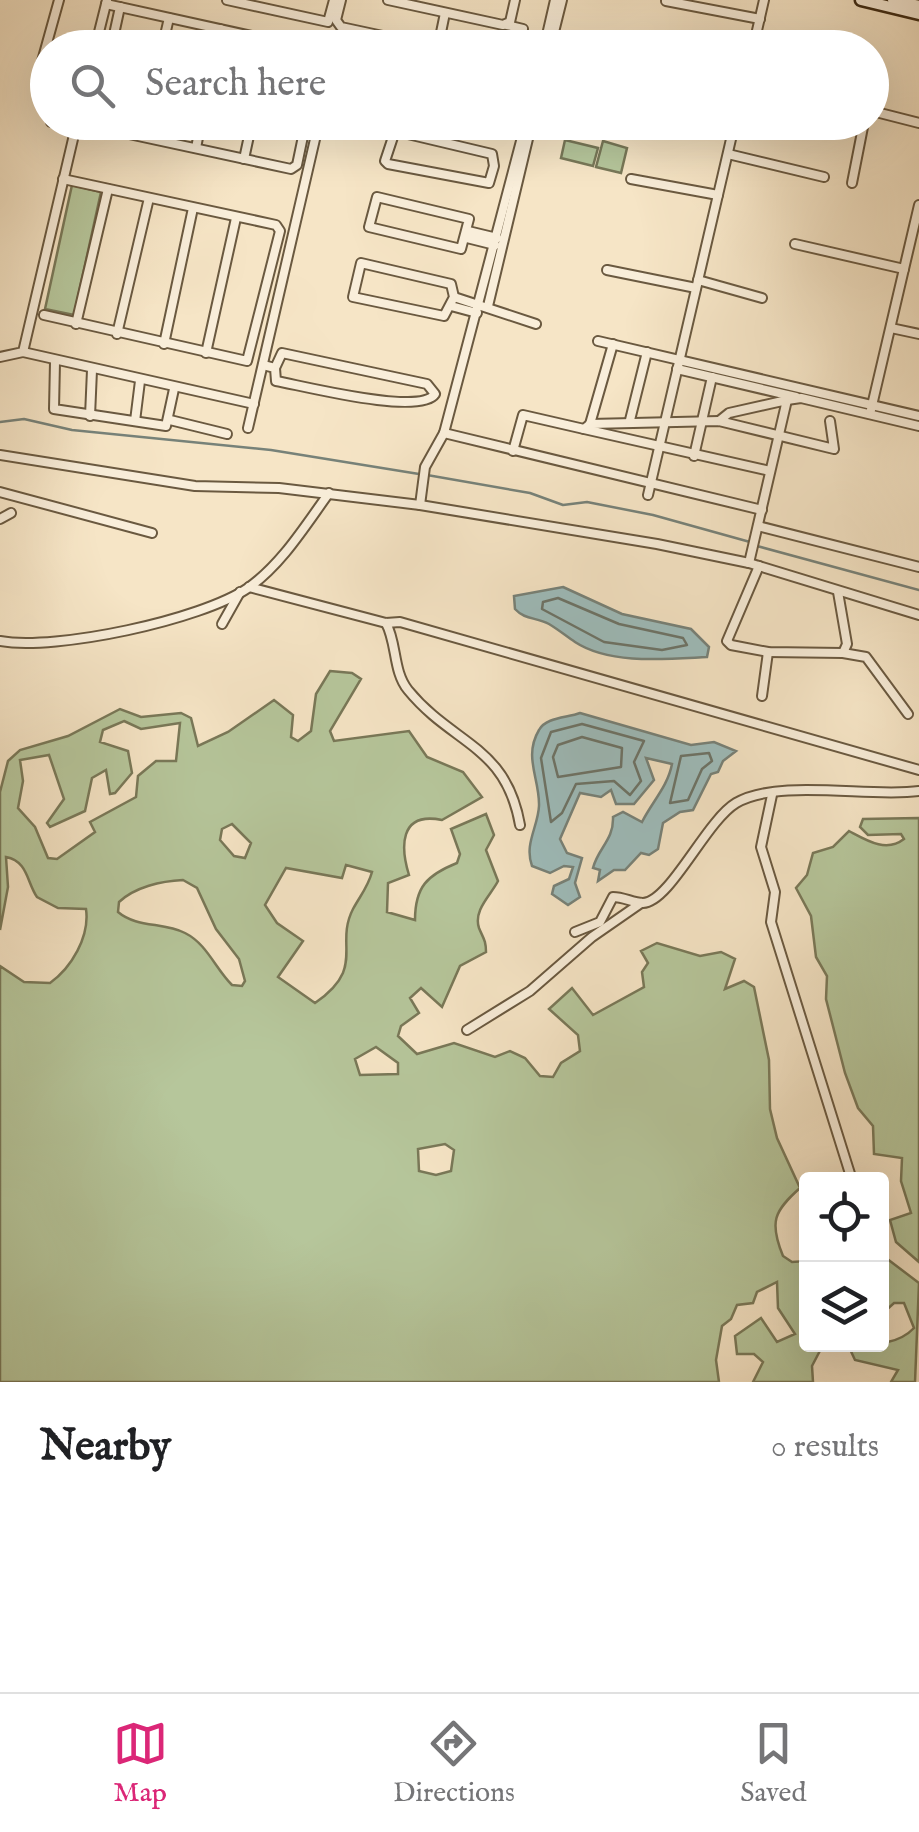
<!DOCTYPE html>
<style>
:root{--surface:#fff;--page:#f2f2f2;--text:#202124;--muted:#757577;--line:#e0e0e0;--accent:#db2777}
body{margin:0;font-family:"IM FELL English",serif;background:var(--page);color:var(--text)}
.controls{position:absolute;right:30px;bottom:30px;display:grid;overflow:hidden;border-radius:10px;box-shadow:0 10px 40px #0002}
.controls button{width:90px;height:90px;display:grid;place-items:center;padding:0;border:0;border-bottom:2px solid var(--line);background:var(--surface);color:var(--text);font:50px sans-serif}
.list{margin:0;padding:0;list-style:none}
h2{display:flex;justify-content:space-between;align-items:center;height:130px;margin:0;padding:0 40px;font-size:42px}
h2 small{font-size:32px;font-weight:400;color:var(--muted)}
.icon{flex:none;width:55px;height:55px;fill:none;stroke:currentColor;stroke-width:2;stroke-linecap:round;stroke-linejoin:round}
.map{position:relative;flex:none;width:919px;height:1382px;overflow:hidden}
.search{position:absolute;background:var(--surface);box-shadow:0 10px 40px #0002;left:30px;right:30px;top:30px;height:110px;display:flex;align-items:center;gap:25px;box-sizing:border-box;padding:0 35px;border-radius:55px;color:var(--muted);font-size:38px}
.sheet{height:310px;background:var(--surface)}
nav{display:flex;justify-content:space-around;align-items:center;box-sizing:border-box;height:140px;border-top:2px solid var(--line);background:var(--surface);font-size:28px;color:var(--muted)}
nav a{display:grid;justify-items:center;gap:5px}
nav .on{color:var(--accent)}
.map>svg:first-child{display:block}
</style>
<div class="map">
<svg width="919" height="1382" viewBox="0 0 919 1382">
<rect width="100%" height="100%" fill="#f6e5c6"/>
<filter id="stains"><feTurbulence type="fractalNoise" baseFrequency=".002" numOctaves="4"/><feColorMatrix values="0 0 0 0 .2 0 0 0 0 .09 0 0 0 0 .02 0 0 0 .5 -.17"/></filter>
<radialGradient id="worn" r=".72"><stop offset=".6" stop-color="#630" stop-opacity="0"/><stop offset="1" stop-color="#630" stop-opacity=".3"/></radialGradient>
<!-- green -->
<g fill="#b6c69b" stroke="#797858" stroke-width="2.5" fill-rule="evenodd">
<polygon points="565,140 598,148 593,166 561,158"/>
<polygon points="603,141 627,148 621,173 596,167"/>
<polygon points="72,185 101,192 74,315 45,309"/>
<path d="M330,671l22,2 9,6 -31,52 4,10 75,-10 18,26 36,15 19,25 -40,23c-44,-9 -41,29 -33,55l-21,8 -1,29 28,8c0,-33 12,-45 42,-57l3,-9 -9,-25 35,-15 8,21 -8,15 12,31c-7,14 -25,29 -19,47 4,10 7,12 7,24l-26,14 -18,41 -21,-19 -11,10 9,15 -18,13 -3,10 19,18 37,-11 41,14 15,-6 15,7 15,18 13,1 8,-14 19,-12 -2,-16 -29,-26 23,-21 21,27 51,-28 -2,-15 6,-9 -7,-12 16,-8 43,13 21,-4 14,7 -10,30 19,-8 10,6 15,73 1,49 7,29 23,50c-26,23 -31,34 -17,68l9,6 14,-1v83l17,1 -11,21 1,16h-60l10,-20 -9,-8h-17l-2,-18 26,-18 16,24 18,-8 -17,-26 -1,-26 -20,10 -4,11 -16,2 -6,14 -9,7 -6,34 3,22h-719v-416l24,16 26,1c21,-15 40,-46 36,-74l-28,-1 -21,-11c-10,-14 -9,-36 -31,-40l2,30 -8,43v-138l8,-31 12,-11 48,-14 52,-27 21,8 40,-4 10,5 7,28 30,-14 46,-32 19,15 -2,22 7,4 13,-10 5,-37zM124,721l17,8 39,-6 -4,38h-20l-18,15 -2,21 -46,25 5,10 -38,27 -9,-1 -13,-31 -17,-19 5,-27 -3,-21 29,-5 15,44 -17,24 3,4 35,-16 7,-33 14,-8 4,24 5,-1 17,-20 -4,-22 -28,-9 3,-12zM232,824l19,19 -6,15 -11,-2 -14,-16 2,-11zM346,865l26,7c-4,15 -12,24 -19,37 -19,37 14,58 -38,94l-37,-26 25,-36 -26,-18 -12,-18 21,-37 56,10zM183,880l14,8 19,41 23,30 6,22 -3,5 -10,-1c-17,-17 -25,-41 -47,-52 -22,-11 -48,-5 -67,-21l1,-10c16,-15 42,-21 64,-22zM376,1047l22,16v11l-38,1 -5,-16zM445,1144l9,6 -3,21 -15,4 -17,-4 -1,-22z"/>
<path d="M919,818v444l-23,-20 -6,-22 21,-7 -10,-32 1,-23 -28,-4 -1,-28 -15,-18 -13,-35 -19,-74 1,-23 -11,-19 -5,-41 -15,-28 11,-13 6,-22 20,-6 16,-16c17,9 37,22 55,8l-3,-5 -33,1 -8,-8 3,-8z"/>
<path d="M882,1255l37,28 -4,99h-24l7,-12 -43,-10 -7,-15c23,-1 49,1 66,-17l-10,-25h-10l-12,11z"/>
</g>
<!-- water -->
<g fill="#9ebdbc" stroke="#778279" stroke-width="2.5">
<path d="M563,587l59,27 69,15 18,18 -2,10c-40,2 -97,8 -132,-15 -9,-6 -16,-12 -26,-18 -13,-7 -24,-4 -34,-15l-1,-13z"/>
<path d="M580,713l111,32 23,-3 22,9 -13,10 -5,11 -7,2 -18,36 -13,2 -17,11 -5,26 -9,6 -8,-2 -16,17h-11l-16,11 2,-11 -7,-2c5,-20 21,-28 20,-51l10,-5 19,10c10,-20 26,-36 30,-58l-26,-6 8,22 -20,24h-18l-5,-14 -10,7 -21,-4 -20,46 7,14 15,5 -7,25 5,14 -12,8 -16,-11 2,-8 15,-7 4,-12 -9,-1 -14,7 -18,-7c-8,-22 6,-39 7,-60 1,-27 -16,-49 0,-76 7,-13 28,-12 41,-17z"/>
</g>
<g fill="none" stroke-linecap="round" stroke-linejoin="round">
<!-- shore -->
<g stroke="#6d7468" stroke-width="2.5">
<polygon points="558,598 619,624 683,638 687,645 662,650 604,642 542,609 543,602"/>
<polygon points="582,724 644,741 634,762 641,781 630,795 614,781 576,784 562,813 551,822 541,758 551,732"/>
<polygon points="582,737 622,748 621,767 558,777 553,757 558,745"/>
<polygon points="709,753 712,761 702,769 688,800 670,803 681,756"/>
</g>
<!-- stream -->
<g stroke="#778279" stroke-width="2.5">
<polyline points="0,422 24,419 72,430 271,450 419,474"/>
<polyline points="427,475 530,493 563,505 587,502 653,515 750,542"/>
<polyline points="757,546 919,590"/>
</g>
<defs>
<g id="street">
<polyline points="227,0 328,22 334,0"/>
<polyline points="341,0 336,20 341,27 439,48"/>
<polyline points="388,0 503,25 510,22 515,0"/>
<polyline points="666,1 760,19"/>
<polyline points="106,4 306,48"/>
<polyline points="507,25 523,29"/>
<polyline points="438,47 445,13"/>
<polyline points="95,48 107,0"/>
<polyline points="111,48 120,7"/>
<polyline points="162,48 169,18"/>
<polyline points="216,48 220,29"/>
<polyline points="336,48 341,39 377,48"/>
<polyline points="544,48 555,0"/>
<polyline points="550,48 562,0"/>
<polyline points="753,48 764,0"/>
<polyline points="37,79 59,0"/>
<polyline points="872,111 919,123"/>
<polyline points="51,122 76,128"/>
<polyline points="95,122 101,128 291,169 297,165 306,122"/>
<polygon points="395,131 492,154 494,166 489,183 388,164 385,161"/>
<polyline points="196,148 201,122"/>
<polyline points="728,154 824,177"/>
<polyline points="244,159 252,122"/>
<polyline points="631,179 718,195"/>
<polyline points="852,183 864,122"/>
<polygon points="377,197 469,219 461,249 369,227"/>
<polyline points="468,231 497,238"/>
<polyline points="467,238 495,245"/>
<polyline points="795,244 904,269"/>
<polygon points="361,263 451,284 454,297 444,316 353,297"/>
<polyline points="607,270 696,288"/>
<polyline points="698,280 762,298"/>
<polyline points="454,297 536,324"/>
<polyline points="451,306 477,313"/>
<polyline points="488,306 532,122"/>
<polyline points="44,315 247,361 280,231 276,225 63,179"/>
<polyline points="76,324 108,189"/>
<polyline points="891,328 919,334"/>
<polyline points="117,334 149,198"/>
<polyline points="598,341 919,416"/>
<polyline points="164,344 193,208"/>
<polyline points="23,352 254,404"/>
<polyline points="206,353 236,218"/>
<polyline points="0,357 23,352 77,122"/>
<polyline points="55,362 54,409 166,426 174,389"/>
<path d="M263,365l12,3 1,13c28,5 144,35 159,13l-8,-10 -145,-31 -7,15"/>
<polyline points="677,369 796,397"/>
<polyline points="787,400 801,398 919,426"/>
<polyline points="870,414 919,205"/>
<polyline points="90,416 92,370"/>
<polyline points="170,420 227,434"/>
<polyline points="630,420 647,352"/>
<polyline points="135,421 140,381"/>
<polyline points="719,421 729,413 787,400 749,563"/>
<polyline points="590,424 719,421 834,449 830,421"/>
<polyline points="248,428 319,122"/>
<polyline points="584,429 770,471"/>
<polyline points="444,433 526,122"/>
<polyline points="513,451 523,415 584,429 590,424 613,344"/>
<polyline points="0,455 195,486 279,488 420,505 657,544 749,563 919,615"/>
<polyline points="694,456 712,377"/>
<polyline points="0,492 152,533"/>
<polyline points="648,495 735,122"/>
<polyline points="420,505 425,467 444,433 762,510"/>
<polyline points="0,519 11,513"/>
<polyline points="758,526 919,567"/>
<polyline points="759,566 727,641 731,645 768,652 843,653 847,644 838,592"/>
<polyline points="249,587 386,623 400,622 919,770"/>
<path d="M386,623c11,20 7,49 22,67 45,55 98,55 112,135"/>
<polyline points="222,624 240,592"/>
<path d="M0,641c56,10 201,-21 248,-53 34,-24 57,-62 81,-95"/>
<polyline points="843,653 866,657 908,714"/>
<polyline points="762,696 768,652"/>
<polyline points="772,795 761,847 775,892 771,922 852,1180"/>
<path d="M575,932l25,-10 13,-25c11,0 20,6 30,6 27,-1 63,-82 93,-100 42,-25 135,-5 183,-12"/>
<polyline points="467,1030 530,991 592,937 641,903"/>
</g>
<g id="secondary">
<polyline points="861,0 919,14"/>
<polyline points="893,0 919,6"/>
</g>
</defs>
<!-- street casing -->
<use href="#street" stroke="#6a5940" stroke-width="12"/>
<!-- secondary casing -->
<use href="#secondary" stroke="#3c2a14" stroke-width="15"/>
<!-- street -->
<use href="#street" stroke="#f9eeda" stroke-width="8"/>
<!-- secondary -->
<use href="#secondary" stroke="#f9eeda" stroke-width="10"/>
</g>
<rect width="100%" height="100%" filter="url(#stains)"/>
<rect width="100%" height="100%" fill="url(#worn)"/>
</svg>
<div class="controls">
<button><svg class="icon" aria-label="locate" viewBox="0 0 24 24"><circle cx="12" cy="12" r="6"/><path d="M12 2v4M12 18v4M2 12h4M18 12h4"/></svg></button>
<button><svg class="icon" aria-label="layers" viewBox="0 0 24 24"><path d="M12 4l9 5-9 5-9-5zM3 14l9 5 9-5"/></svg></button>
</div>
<div class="search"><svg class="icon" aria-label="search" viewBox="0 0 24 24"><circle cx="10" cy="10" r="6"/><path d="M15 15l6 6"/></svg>Search here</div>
</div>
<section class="sheet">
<h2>Nearby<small>0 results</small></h2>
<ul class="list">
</ul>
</section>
<nav>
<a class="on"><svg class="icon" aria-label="map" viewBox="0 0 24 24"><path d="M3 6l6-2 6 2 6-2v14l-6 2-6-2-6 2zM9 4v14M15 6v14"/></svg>Map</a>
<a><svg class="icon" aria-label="directions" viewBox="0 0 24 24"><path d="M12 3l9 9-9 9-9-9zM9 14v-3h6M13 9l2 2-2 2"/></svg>Directions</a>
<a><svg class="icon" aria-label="saved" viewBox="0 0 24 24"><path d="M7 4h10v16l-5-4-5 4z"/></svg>Saved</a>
</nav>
